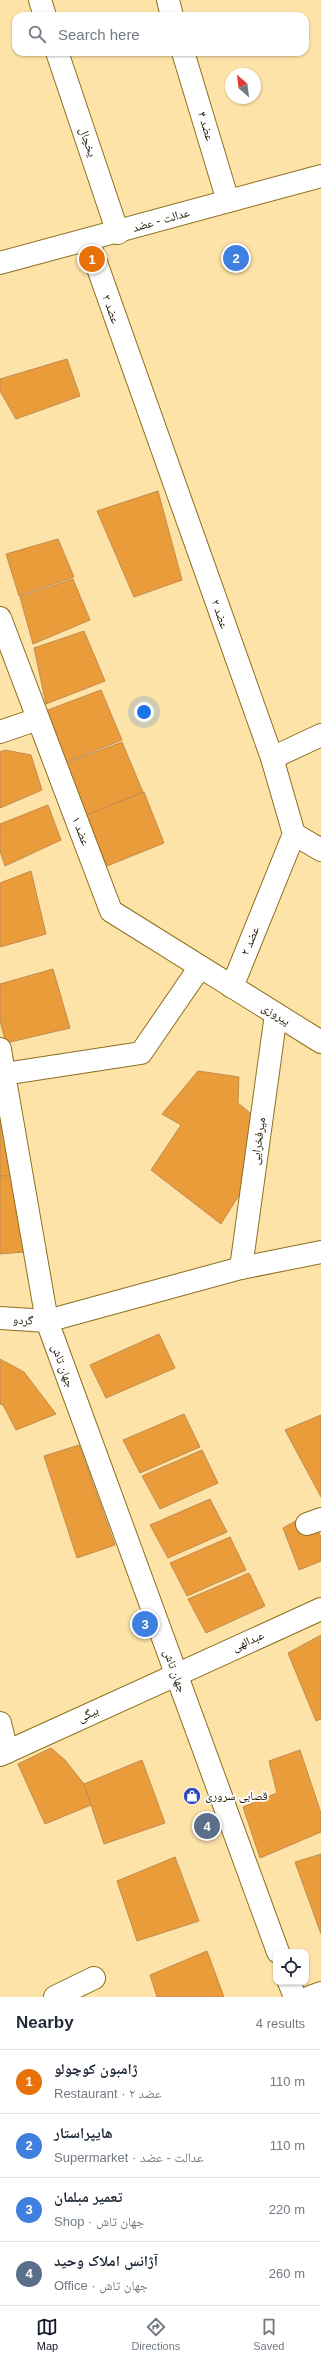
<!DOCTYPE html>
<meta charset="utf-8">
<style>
:root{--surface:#fff;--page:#f6f6f7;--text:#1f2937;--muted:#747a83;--line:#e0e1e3;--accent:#111827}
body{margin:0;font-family:Arial,"Noto Naskh Arabic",sans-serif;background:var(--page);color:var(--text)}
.controls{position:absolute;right:12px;bottom:12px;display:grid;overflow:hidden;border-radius:8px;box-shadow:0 1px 3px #0004}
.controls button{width:36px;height:36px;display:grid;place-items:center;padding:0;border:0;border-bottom:1px solid var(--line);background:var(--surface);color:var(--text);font:20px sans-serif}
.compass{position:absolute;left:225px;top:68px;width:36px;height:36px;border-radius:50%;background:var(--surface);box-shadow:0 1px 3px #0004;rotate:332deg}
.you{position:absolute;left:144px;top:712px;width:14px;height:14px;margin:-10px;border:3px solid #fff;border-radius:50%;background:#1a73e8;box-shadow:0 0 0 6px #1a73e833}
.badge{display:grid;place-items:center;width:26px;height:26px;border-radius:50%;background:var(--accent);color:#fff;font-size:13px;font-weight:700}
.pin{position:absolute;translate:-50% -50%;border:2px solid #fff;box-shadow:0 1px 4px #0006}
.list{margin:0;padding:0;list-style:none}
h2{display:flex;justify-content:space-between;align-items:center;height:52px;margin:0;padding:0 16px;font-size:17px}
h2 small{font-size:13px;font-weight:400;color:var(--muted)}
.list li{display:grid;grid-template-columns:26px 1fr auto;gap:12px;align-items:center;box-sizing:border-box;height:64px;padding:0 16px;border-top:1px solid var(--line)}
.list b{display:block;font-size:15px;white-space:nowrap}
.list p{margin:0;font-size:13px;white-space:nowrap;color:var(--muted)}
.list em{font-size:13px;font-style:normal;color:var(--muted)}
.icon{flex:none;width:22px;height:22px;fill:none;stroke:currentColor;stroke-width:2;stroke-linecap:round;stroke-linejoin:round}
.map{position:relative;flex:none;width:321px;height:1997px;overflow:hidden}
.search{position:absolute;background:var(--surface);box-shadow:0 1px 3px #0004;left:12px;right:12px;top:12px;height:44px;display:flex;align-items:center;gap:10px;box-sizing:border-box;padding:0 14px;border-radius:12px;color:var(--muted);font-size:15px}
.sheet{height:308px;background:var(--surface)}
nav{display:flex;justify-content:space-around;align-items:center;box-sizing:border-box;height:56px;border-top:1px solid var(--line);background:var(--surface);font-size:11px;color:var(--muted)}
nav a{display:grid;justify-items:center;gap:2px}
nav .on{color:var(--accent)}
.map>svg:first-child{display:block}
</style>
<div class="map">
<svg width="321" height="1997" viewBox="0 0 321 1997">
<rect width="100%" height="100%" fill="#fde3a8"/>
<!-- building -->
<g fill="#ea9b3a" stroke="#c28c50">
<polygon points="67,359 80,396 16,419 0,391 0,379"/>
<polygon points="158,491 182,580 134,597 97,511"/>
<polygon points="58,539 74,577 19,596 6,554"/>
<polygon points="73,579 90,620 33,644 20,597"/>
<polygon points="84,631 105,681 46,704 34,648"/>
<polygon points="101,690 122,740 66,762 45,711"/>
<polygon points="122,742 143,792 87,815 66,763"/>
<polygon points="5,750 31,755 42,790 0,808 0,752"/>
<polygon points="144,792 164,843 107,866 86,815"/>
<polygon points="48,805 61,840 5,866 0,851 0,824"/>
<polygon points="31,871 46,934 0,947 0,883"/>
<polygon points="53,969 70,1028 6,1043 0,1021 0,984"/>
<polygon points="198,1071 239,1077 238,1103 255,1117 246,1184 221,1224 151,1170 181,1125 162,1114"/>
<polygon points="0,1104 20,1175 0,1176"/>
<polygon points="20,1175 24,1252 0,1254 0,1176"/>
<polygon points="159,1334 175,1368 106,1398 90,1365"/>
<polygon points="0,1359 24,1372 56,1414 16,1430 3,1405 0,1404"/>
<polygon points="184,1414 200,1447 140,1473 123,1440"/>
<polygon points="321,1415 321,1497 285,1430"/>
<polygon points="79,1445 115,1545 77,1558 44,1456"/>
<polygon points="202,1450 218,1483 160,1509 142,1476"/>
<polygon points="210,1499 227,1532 168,1558 150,1525"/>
<polygon points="310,1513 321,1537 321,1561 299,1570 283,1528"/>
<polygon points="230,1537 246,1570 187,1596 170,1563"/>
<polygon points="249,1573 265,1606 206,1633 188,1599"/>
<polygon points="321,1635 321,1719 316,1721 288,1653"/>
<polygon points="51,1748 65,1760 84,1784 91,1805 45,1824 18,1764"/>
<polygon points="300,1750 321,1813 321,1832 260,1858 243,1807 277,1793 269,1761"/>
<polygon points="142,1760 165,1823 104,1844 84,1784"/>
<polygon points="321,1854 321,1934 295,1862"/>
<polygon points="175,1857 199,1921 137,1941 117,1881"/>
<polygon points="207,1951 224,1997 157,1997 150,1975"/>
</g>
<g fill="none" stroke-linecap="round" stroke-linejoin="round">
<defs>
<g id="minor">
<polyline points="40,0 45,16"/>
<polyline points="168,0 172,16"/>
<polyline points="57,52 118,233"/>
<polyline points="183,52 228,201"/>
<polyline points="88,240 272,758 294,834 232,987"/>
<polyline points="0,618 111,911 321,1042"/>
<polyline points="0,732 38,719"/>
<polyline points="272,758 321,735"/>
<polyline points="294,834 321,850"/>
<polyline points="0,1049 4,1074"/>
<polyline points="241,1268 276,1014"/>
<polyline points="0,1318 47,1321 241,1268 321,1252"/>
<polyline points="47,1321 4,1074 141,1053 200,967"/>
<polyline points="307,1524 321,1519"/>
<polyline points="0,1723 7,1752"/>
<polyline points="0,1755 321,1609"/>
<polyline points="55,1997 94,1978"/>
<polyline points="310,1997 321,1993"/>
</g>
<g id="tertiary">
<polyline points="0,263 321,176"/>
<polyline points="47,1321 278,1952"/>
<polyline points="289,1982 295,1997"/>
</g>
</defs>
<!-- minor casing -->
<use href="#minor" stroke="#8d6f1e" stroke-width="24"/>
<!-- tertiary casing -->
<use href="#tertiary" stroke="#8d6f1e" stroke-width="24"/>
<!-- minor -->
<use href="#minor" stroke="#fff" stroke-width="22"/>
<!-- tertiary -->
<use href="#tertiary" stroke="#fff" stroke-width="22"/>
</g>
<!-- icons -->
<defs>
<symbol id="shop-disc" viewBox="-11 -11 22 22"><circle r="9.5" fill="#2b48b8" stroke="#fff"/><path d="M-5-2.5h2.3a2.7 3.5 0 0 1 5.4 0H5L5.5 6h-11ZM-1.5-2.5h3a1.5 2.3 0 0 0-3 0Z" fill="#fff"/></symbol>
</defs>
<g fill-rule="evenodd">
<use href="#shop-disc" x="182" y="1786" width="20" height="20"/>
</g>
<g text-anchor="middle" stroke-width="3.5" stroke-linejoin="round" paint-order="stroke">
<!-- street labels -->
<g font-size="12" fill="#1f1601" stroke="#fff">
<text transform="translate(206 126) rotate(73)" y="4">عضد ۴</text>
<text transform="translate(88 142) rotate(71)" y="4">یخچال</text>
<text transform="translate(161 220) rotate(-16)" y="4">عدالت - عضد</text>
<text transform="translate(111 309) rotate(70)" y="4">عضد ۲</text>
<text transform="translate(220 614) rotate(70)" y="4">عضد ۲</text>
<text transform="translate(81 831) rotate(69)" y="4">عضد ۱</text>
<text transform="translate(250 941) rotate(-68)" y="4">عضد ۲</text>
<text transform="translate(276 1014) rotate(32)" y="4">پیروزی</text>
<text transform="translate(258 1141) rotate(-82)" y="4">میرفخرایی</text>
<text transform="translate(23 1320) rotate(4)" y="4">گردو</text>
<text transform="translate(63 1366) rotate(70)" y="4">جهان تاش</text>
<text transform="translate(248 1641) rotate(-24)" y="4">عبدالهی</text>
<text transform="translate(175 1671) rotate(70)" y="4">جهان تاش</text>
<text transform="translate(88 1714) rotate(-25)" y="4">بیگی</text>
</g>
<!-- poi labels -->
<g font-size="12" fill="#1f1601" stroke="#fff" text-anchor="start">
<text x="205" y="1800">قصابی سروری</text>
</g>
</g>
</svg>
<div class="controls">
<button><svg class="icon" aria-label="locate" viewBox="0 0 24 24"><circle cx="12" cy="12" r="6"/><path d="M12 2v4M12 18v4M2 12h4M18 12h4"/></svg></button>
</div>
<svg class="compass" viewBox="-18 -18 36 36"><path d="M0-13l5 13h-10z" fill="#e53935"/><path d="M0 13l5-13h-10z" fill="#747a83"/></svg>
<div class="you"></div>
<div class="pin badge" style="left:92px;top:259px;background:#e8710a">1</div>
<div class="pin badge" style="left:236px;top:258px;background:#3f7fe0">2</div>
<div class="pin badge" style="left:145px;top:1624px;background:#3f7fe0">3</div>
<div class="pin badge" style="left:207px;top:1826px;background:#5c6f8a">4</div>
<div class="search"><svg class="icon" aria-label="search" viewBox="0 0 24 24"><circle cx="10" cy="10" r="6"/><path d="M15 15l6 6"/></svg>Search here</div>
</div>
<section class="sheet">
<h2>Nearby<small>4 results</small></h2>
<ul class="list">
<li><span class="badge" style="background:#e8710a">1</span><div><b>ژامبون کوچولو</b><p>Restaurant · عضد ۲</p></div><em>110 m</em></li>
<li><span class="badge" style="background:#3f7fe0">2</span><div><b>هایپراستار</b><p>Supermarket · عدالت - عضد</p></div><em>110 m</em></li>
<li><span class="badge" style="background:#3f7fe0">3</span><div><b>تعمیر مبلمان</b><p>Shop · جهان تاش</p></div><em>220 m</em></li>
<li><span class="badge" style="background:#5c6f8a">4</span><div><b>آژانس املاک وحید</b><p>Office · جهان تاش</p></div><em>260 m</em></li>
</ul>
</section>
<nav>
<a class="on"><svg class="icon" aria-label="map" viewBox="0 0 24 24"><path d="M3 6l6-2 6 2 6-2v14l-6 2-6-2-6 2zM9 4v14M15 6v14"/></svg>Map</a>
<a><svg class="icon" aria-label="directions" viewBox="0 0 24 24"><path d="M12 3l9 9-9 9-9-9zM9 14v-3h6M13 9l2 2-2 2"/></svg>Directions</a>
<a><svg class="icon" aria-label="saved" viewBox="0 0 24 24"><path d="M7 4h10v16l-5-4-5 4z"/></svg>Saved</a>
</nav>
